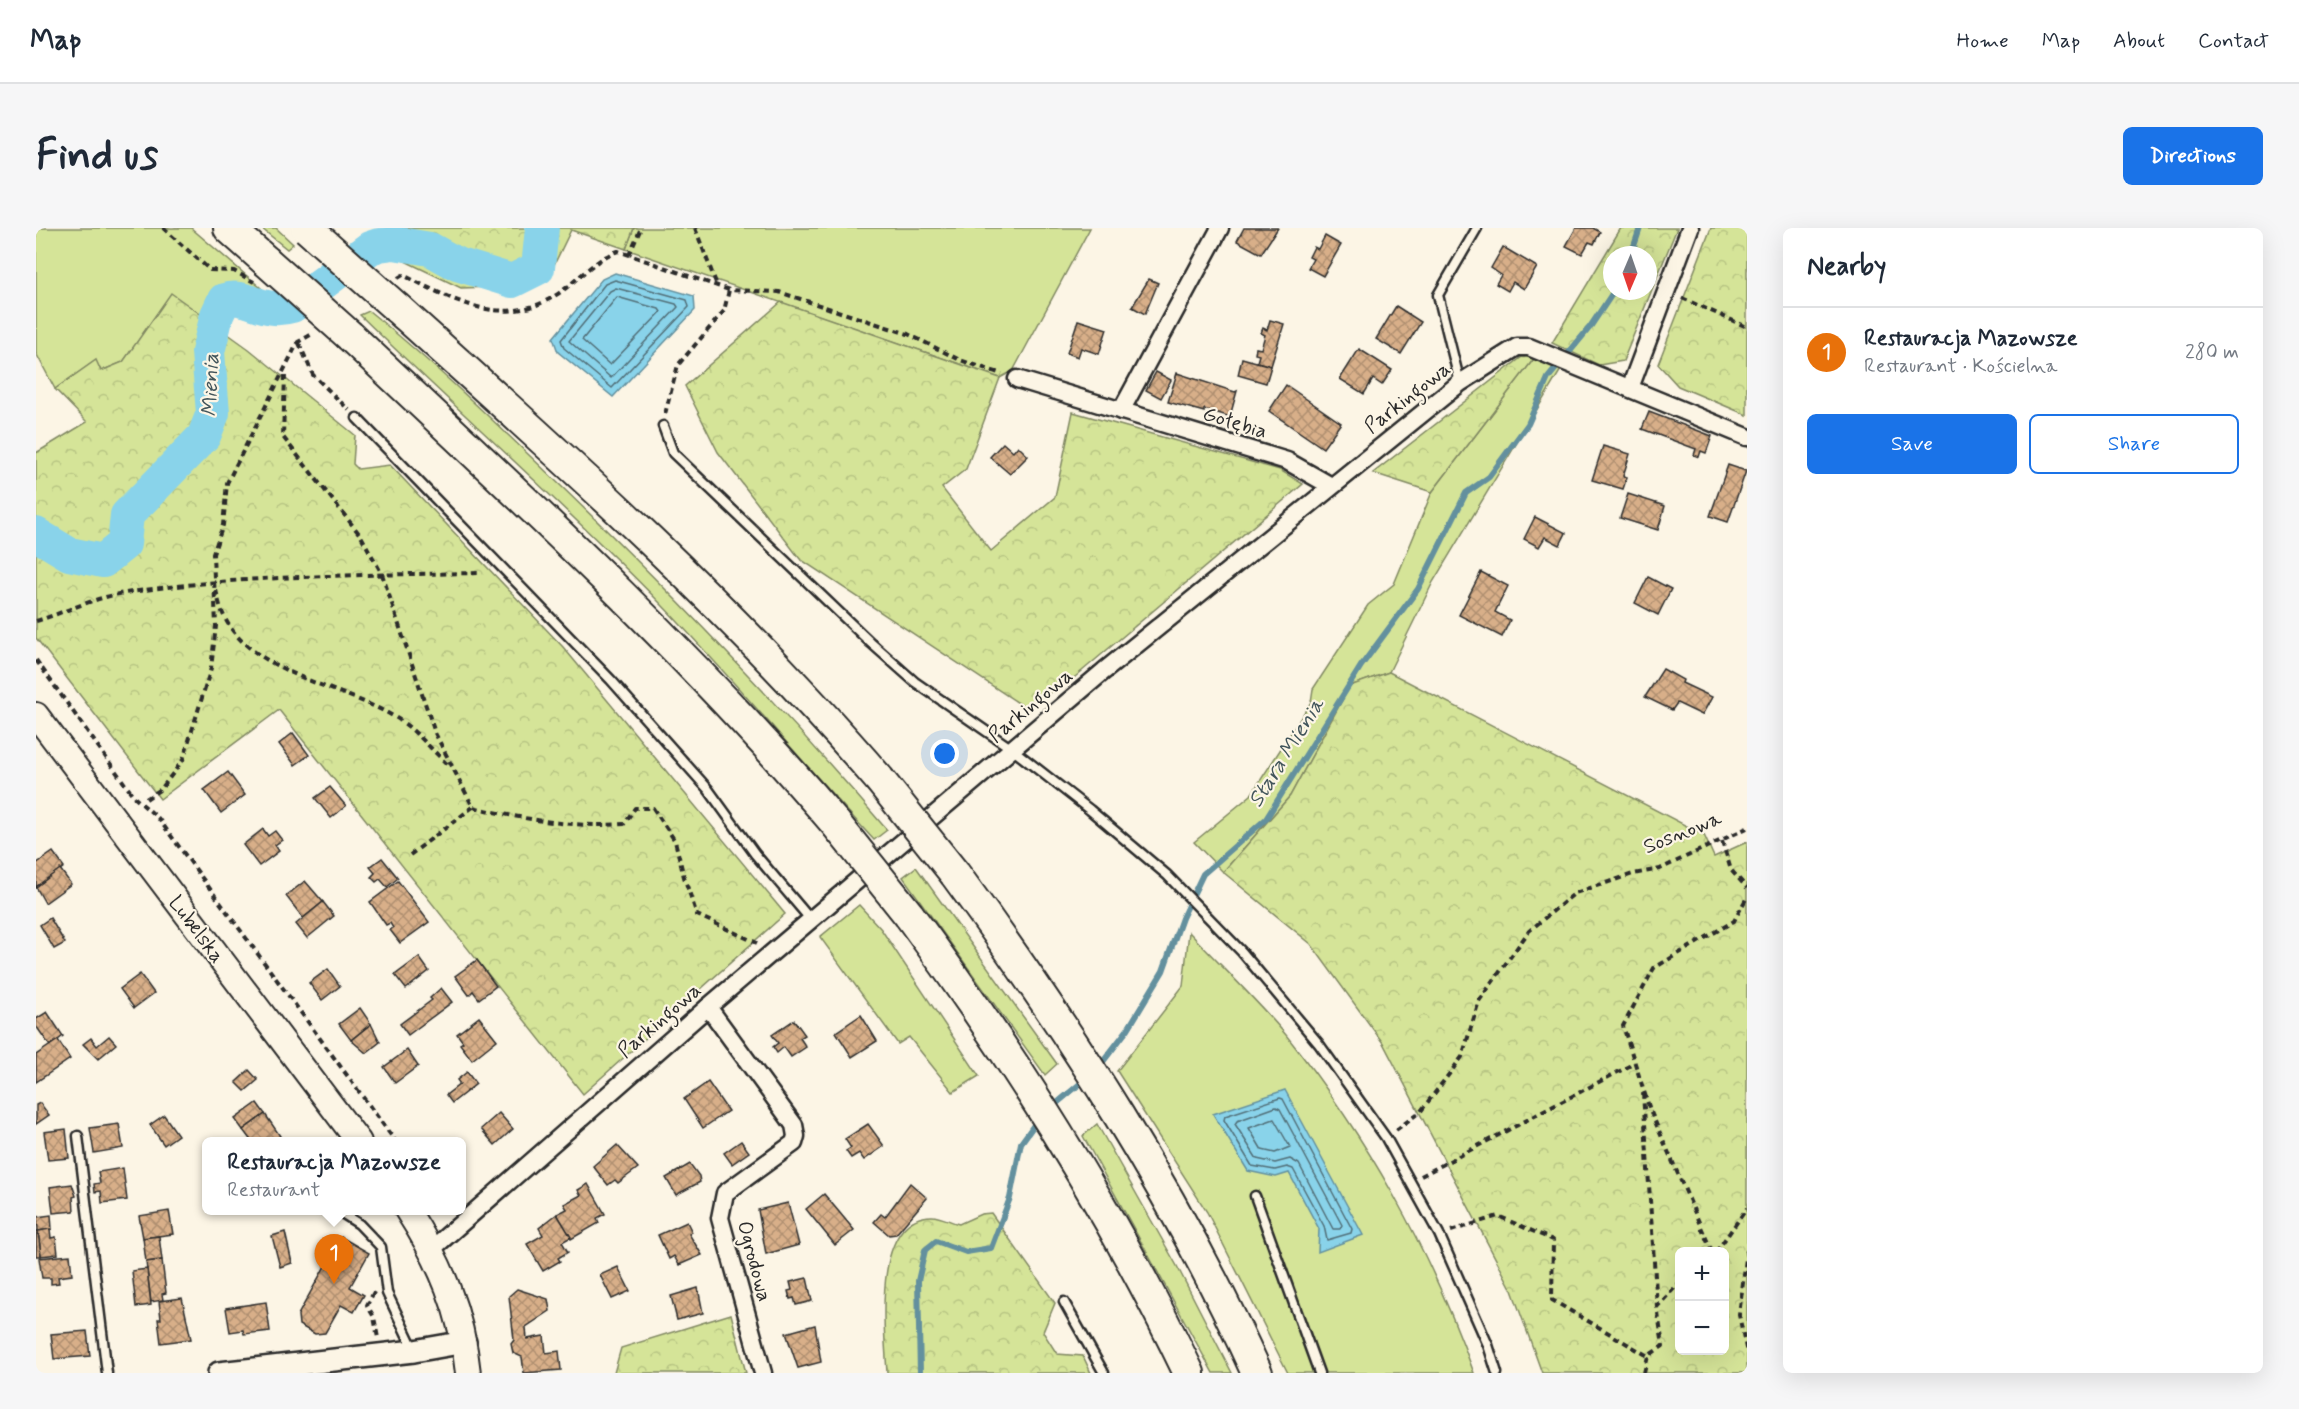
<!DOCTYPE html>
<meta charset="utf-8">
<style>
:root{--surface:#fff;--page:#f6f6f7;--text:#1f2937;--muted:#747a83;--line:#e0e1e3;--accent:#1a73e8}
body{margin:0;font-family:Mynerve,sans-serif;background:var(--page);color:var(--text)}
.controls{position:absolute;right:18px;bottom:18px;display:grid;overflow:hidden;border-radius:9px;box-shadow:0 6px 24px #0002}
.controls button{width:54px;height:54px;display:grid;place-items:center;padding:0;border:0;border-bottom:2px solid var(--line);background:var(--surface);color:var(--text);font:30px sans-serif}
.compass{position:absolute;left:1567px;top:18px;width:54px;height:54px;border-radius:50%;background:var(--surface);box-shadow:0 6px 24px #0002;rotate:182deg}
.you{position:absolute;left:909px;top:526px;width:21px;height:21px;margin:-15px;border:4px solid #fff;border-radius:50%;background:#1a73e8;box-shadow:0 0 0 9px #1a73e833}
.badge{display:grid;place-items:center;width:39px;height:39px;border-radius:50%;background:var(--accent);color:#fff;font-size:20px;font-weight:700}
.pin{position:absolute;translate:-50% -50px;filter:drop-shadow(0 2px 3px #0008)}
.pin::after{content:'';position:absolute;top:32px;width:21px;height:18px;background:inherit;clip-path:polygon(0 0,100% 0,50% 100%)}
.popup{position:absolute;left:166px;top:909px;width:264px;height:78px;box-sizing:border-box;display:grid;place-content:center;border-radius:9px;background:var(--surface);filter:drop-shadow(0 2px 4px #0005);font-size:20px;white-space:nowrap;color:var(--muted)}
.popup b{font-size:22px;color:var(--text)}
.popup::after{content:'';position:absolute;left:50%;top:100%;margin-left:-12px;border:12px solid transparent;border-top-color:var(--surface)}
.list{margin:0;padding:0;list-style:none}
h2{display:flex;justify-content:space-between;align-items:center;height:78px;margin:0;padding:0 24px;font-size:26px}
h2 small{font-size:20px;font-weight:400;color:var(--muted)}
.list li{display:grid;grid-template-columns:39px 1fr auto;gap:18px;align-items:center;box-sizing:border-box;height:90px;padding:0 24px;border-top:2px solid var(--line)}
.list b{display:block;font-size:22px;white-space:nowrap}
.list p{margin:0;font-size:20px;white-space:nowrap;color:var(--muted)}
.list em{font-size:20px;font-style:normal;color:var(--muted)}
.actions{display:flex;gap:12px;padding:18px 24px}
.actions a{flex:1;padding:14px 0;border:2px solid var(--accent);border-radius:9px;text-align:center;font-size:21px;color:var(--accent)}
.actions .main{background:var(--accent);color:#fff}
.map{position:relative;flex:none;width:1711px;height:1145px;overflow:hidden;border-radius:9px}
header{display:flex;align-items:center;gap:36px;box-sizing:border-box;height:84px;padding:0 30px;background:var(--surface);border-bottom:2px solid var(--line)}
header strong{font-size:28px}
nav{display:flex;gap:33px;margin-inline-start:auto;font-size:21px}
.intro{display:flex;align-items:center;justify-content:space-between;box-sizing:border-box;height:144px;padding:0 36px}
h1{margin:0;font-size:42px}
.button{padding:15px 27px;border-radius:9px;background:var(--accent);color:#fff;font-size:21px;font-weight:700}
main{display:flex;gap:36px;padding:0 36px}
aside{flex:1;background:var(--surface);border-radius:9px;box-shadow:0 6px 24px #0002}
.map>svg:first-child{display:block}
</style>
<header>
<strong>Map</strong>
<nav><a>Home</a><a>Map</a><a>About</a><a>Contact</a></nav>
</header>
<div class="intro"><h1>Find us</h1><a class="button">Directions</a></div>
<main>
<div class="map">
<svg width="1711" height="1145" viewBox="0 0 1711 1145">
<defs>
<pattern id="forest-crowns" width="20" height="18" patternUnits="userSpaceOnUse" patternTransform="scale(1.5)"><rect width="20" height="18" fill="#d5e498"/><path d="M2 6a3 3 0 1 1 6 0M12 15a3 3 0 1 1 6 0" fill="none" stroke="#b7c483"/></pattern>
<pattern id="building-cross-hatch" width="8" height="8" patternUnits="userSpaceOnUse" patternTransform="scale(1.5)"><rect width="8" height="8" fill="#d8af89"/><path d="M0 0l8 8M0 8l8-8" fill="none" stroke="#af8f70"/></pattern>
</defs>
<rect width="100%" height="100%" fill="#fcf5e5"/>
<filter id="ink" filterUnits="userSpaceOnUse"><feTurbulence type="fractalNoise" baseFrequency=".0167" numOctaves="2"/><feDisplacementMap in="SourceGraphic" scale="12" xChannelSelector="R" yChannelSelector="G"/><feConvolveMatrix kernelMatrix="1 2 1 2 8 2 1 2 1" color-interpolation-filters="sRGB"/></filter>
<g filter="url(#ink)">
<!-- green -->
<g fill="#d5e498" stroke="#808862" stroke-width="1.5">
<path d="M6,0h149l77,66c-17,0 -41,-9 -55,-4l-5,30 -37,-26 -48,68 -22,9 -6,-10 -40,28 -19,-36v-121z"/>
<polygon points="225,0 240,0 257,16 251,21"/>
<polygon points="598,0 1054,0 977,143 964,150 590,21"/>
<path d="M333,83c67,54 129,114 191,174 115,111 223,223 327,345l-13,10c-72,-78 -139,-159 -213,-236 -97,-100 -202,-192 -301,-289z"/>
<polygon points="1500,128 1526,140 1397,354 1353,444 1314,458 1254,568 1187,644 1158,614 1215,567 1275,474 1277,461 1332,377 1358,356 1396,264"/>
<polygon points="880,639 1021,836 1009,847 867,649"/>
<polygon points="823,677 845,701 943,848 917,864 873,809 862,816 784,709"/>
<path d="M1153,704c32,34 67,67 97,103 83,105 143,213 188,338h-186l-81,-161 -90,-141 66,-85z"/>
<polygon points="1061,896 1141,1038 1196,1145 1177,1145 1047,908"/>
</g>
<!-- forest -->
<g fill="url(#forest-crowns)" stroke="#808862" stroke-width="1.5" fill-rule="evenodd">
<polygon points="351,0 598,0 590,21 535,2 516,41 491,58 425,60 346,22"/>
<path d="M1585,0h56l-54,133 -24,4 -47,-22zM1576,27h36v36h-36z"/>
<polygon points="1675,0 1711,0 1711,187 1642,158 1622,136"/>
<polygon points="135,65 213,121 319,207 317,236 322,241 354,237 527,419 749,686 547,866 243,482 124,571 0,410 0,225 51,194 19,161 60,132 65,143 87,134"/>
<polygon points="745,74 964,150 930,241 906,260 955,323 1019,269 1037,184 1244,242 1267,256 1039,449 990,480 764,331 682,224 649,158"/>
<polygon points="1500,128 1396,264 1337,245 1486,129"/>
<path d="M1353,444l315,163 10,22 33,-15v531h-205l-30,-83 -129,-247 -72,-99 -88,-72 67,-76 60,-110zM1644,1024h44v98h-44z"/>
<path d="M955,985l64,90 -12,29 14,22 26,2 8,17h-204c-2,-39 -17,-156 45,-157 8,0 19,6 27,8l22,-10z"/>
<polygon points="695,1086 710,1145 578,1145 585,1120"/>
</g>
<!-- water -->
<g fill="#89d3ea" stroke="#63909e" stroke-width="1.5">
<polygon points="579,45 658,68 659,82 577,169 522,124 517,110 566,51"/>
<polygon points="1249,862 1327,1007 1282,1024 1283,1001 1253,945 1240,949 1212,943 1177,886"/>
</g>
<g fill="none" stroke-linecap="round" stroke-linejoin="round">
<!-- shore -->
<g stroke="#516e77" stroke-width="1.5">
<polygon points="579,52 651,72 653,79 576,160 528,120 525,112 569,56"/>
<polygon points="580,60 640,76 642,79 575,150 533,113 574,63"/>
<polygon points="581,69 623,81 625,84 574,137 546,112"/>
<polygon points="1244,870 1247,871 1316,1001 1315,1005 1291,1012 1288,998 1257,941 1251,939 1239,942 1216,938 1188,892 1189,888"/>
<polygon points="1240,879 1244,881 1306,997 1304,1001 1297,1001 1263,936 1254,931 1239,935 1221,931 1199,896 1201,893"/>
<polygon points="1238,891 1254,919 1239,925 1226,922 1213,900"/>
</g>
<!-- stream -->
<g stroke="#63909e" stroke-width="6">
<polyline points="1595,27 1604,0"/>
<polyline points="1063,839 1092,801 1127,743 1146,690 1167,646 1230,591 1325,438 1382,361 1430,265 1453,249 1492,196 1512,150 1554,99 1578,63"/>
<polyline points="1015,880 1051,850"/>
<polyline points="884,1145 882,1053 889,1022 900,1013 930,1024 955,1020 974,970 985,915 1003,890"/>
</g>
<!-- river -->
<path stroke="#89d3ea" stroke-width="34" d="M0,306l33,20 34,7 21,-17 3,-29 77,-79 9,-23 -5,-61 9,-37 7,-15c25,-7 38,15 68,6l78,-58 9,-3 15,-2 36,6 27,15 55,17 26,-13 4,-40"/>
</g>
<!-- building -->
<g fill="url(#building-cross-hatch)" stroke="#2b2b2b" stroke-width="1.5">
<polygon points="1208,0 1242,0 1225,26 1201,13"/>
<polygon points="1540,0 1557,0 1564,4 1558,16 1553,14 1546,26 1530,18"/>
<polygon points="1289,8 1305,17 1287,48 1272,40 1277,31 1273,29 1278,19 1282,21"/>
<polygon points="1467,19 1501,39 1488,61 1477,54 1472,63 1460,56 1465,47 1455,40"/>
<polygon points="1113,51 1122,55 1109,86 1096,79"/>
<polygon points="1360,78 1385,94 1365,126 1340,111"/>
<polygon points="1042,92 1071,101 1063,126 1045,120 1042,129 1031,125"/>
<polygon points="1234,92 1248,96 1235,138 1221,134 1223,127 1219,126 1220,120 1225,121 1229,107 1225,105 1227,100 1231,102"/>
<polygon points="1323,121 1356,142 1346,157 1337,151 1328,166 1304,151"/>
<polygon points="1206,130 1235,138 1230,155 1202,147"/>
<polygon points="1120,144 1135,152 1125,170 1110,162"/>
<polygon points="1141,145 1199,164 1201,163 1193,192 1192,188 1168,181 1168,184 1132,174"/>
<polygon points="1250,157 1305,195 1287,220 1233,183"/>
<polygon points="1613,184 1676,208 1670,225 1665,223 1663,229 1658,227 1660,221 1606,201"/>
<polygon points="967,215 977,224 982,218 992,228 974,246 954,229"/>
<polygon points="1567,218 1594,226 1587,248 1591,249 1587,261 1556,252"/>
<polygon points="1692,237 1710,243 1692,294 1674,288"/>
<polygon points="1592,266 1629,278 1622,302 1584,290"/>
<polygon points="1499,289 1530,305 1524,317 1509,309 1503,319 1488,311"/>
<polygon points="1445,344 1472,358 1459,384 1474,392 1466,409 1423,387"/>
<polygon points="1612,349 1635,361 1622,387 1599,375"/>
<polygon points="1627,441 1647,452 1646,455 1676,469 1666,487 1641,475 1636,482 1609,469"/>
<polygon points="257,505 273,527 259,537 243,516"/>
<polygon points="192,544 209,567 185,585 168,562"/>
<polygon points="294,559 310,578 295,590 279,570"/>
<polygon points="227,601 232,608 239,603 246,612 239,617 243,623 223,638 207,617"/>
<polygon points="17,624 28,639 0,659 0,636"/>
<polygon points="346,630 362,650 351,659 344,651 340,654 335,649 339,645 334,639"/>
<polygon points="24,641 35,656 9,675 0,659"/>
<polygon points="269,653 287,674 267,690 250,668"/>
<polygon points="362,653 393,694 364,715 354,702 357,700 354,695 350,697 334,674"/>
<polygon points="287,674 298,688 271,710 260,696"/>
<polygon points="14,690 29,715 18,721 4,697"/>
<polygon points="383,729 393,743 370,761 359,747"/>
<polygon points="441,732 460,758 443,771 437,763 433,767 419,748"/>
<polygon points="292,741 304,758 286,772 273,755"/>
<polygon points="104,746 118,765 98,780 84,761"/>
<polygon points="405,760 416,774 372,807 364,796 396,772 394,770"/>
<polygon points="324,780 335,796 315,812 303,796"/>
<polygon points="11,784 27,808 14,818 0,798 0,791"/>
<polygon points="825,787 841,813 816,829 800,804"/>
<polygon points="443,789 461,812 436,832 424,816 427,814 421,806"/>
<polygon points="758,792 769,807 764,810 770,819 755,829 748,819 741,825 737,819 742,815 736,807"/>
<polygon points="335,796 344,814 330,825 315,812"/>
<polygon points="73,808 80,816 62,831 47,816 55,810 61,818"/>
<polygon points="22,812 34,831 0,854 0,827"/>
<polygon points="371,822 382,838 359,855 348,839"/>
<polygon points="213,842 222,852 209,863 200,854"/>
<polygon points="431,844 440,856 416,875 410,867 424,856 421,852"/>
<polygon points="672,854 692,883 667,900 648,871"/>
<polygon points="4,875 13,887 0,896 0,877"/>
<polygon points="221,875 229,886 207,902 199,891"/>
<polygon points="463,885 477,901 459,917 445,901"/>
<polygon points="229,886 244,908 235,914 216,914 207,902"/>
<polygon points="128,887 142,907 128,917 114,897"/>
<polygon points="83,896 87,920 58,925 54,900"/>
<polygon points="832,896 848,918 828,932 823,925 815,930 810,923 815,920 809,911"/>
<polygon points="30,901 33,930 12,932 8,904"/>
<polygon points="705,913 713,924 696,936 688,925"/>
<polygon points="581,917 602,940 582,955 579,952 572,957 557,938"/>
<polygon points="654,936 663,948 664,954 640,967 630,950"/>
<polygon points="87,940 91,972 66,975 65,963 59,964 58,956 64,955 62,944"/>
<polygon points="874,955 891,970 860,1006 853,1007 838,994 845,986 849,989"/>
<polygon points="36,956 40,968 37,969 38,983 17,985 14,959"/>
<polygon points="552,956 569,986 561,990 563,995 535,1011 521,986 531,981 528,976 545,967 542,962"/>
<polygon points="788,966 818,1002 799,1017 770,981"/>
<polygon points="752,975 763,1017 730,1026 722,982"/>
<polygon points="133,983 137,1006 107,1010 103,988"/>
<polygon points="521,986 535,1009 526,1014 532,1024 522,1030 524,1033 507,1043 491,1016 507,1007 503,1000"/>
<polygon points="15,987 16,1001 2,1003 1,989"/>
<polygon points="651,994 656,1004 653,1006 666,1027 643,1037 638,1028 633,1031 622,1007"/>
<polygon points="14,1001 15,1010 20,1009 22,1026 5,1028 2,1003"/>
<polygon points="0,1003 2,1003 5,1028 0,1028"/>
<polygon points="249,1004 256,1035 244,1039 236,1008"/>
<polygon points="123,1008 126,1032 110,1034 107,1010"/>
<polygon points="305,1009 333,1025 314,1059 328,1067 318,1084 305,1077 289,1105 279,1106 263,1097 262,1087"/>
<polygon points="34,1027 36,1047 22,1049 23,1055 15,1056 15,1050 6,1050 3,1030"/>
<polygon points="126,1032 130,1065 126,1066 127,1072 115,1074 110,1034"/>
<polygon points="582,1039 594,1063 576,1071 564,1047"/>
<polygon points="111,1041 115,1077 100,1079 96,1043"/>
<polygon points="771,1050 776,1073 760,1077 758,1070 754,1071 752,1063 756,1062 754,1054"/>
<polygon points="662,1060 667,1085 641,1092 635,1068"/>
<polygon points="481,1061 512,1071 514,1083 490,1099 491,1111 508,1108 510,1125 523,1123 525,1142 488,1145 486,1129 477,1125 475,1116 478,1112 473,1068"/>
<polygon points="146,1070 155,1111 125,1115 122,1091 125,1091 123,1073"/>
<polygon points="230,1074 234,1103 208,1106 207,1102 194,1104 190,1080"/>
<polygon points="779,1097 785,1134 762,1140 750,1105"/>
<polygon points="51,1103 54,1128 18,1131 15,1106"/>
</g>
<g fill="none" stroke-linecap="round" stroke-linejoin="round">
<defs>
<g id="service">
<polyline points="1424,155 1402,67 1441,0"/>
<polyline points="321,190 575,452 672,561 719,626 775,692"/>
<polyline points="627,198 637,225 835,415 879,454 976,521 1054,582 1131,647 1206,724 1283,816 1350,910 1403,1006 1452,1117 1461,1145"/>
<polyline points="42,908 71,1145"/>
<polyline points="1219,968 1283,1145"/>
<polyline points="301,982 323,996 345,1019 351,1065 378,1122"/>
<polyline points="1028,1074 1068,1145"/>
</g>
<g id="minor">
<polyline points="981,151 1251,233 1295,258"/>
<polyline points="1594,160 1654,0"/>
<polyline points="1085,183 1184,0"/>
<polyline points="672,779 758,897 760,908 758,915 689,965 684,990 727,1145"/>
<polyline points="396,1021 672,779 1068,443 1424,155 1481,119 1493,119 1711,209"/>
</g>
<polyline id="tertiary" points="183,1145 378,1123 429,1114"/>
<g id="secondary">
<polyline points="0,487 323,914"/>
<path d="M371,982c33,51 55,102 61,163"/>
</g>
<g id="motorway">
<polyline points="193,0 230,33"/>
<path d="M361,80c167,150 335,300 482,471"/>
<path d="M314,108c167,157 337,313 486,488"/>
<path d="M919,646c116,158 221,321 302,499"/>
<path d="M873,687c107,145 202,295 280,458"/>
</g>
</defs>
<!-- service casing -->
<use href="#service" stroke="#2b2b2b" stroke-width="13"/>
<!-- minor casing -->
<use href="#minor" stroke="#2b2b2b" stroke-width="21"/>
<!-- tertiary casing -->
<use href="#tertiary" stroke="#2b2b2b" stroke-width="26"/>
<!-- secondary casing -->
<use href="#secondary" stroke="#2b2b2b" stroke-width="28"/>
<!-- motorway casing -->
<use href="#motorway" stroke="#2b2b2b" stroke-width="34"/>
<!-- path -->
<g stroke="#2b2b2b" stroke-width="4" stroke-dasharray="6 4.5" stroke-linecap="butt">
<polyline points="127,0 174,42 198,43 218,54"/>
<polyline points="659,0 680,55"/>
<polyline points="593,27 605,0"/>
<path d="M362,50l5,-3c54,27 104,56 159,16 19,-14 33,-32 56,-40l111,39 50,2 129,42 52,26 42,14"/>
<polyline points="1646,70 1711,99"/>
<polyline points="263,115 277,147 313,182"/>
<path d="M249,147l-2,62 78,99 21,38 53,159 38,74c49,12 99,21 151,17l11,-16h18l22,33 9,36 13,38 60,28"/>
<polyline points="629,186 642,137 688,83 693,62"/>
<path d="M180,362c2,8 4,18 8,26 25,56 119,71 169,100 20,11 38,33 55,49"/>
<path d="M0,393c27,-8 55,-22 83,-27 114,-19 244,-19 361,-21"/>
<polyline points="0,432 99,570 122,590 360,914"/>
<polyline points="110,571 125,561 147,532 175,440 180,398 177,326 187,297 191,255 262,114 278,105"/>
<polyline points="1686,613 1695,642 1711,660"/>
<polyline points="374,627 437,579"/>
<polyline points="1607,865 1621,1079"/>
<polyline points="1360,902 1385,883 1426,829 1443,773 1493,703 1539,665 1597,646 1624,641 1711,600"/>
<polyline points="1385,948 1599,835"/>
<polyline points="1415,1003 1462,988 1517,1012 1516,1072 1612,1128"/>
<polyline points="1711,1022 1703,1087 1711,1125"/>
<polyline points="1676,1024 1614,882 1587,798 1618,740 1698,693 1711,669"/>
<polyline points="1680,1024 1711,980"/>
<polyline points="338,1064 331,1077 338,1089 342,1110"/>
<polyline points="1608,1145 1612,1128 1627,1118 1621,1079 1644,1054"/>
</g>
<!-- service -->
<use href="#service" stroke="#fcf5e5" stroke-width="8"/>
<!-- minor -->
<use href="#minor" stroke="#fcf5e5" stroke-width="16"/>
<!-- tertiary -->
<use href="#tertiary" stroke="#fcf5e5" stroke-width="21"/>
<!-- secondary -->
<use href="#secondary" stroke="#fcf5e5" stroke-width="24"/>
<!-- motorway -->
<use href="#motorway" stroke="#fcf5e5" stroke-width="30"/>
<defs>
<g id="motorway-bridge">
<polyline points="271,0 361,80"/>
<polyline points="230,33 314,108"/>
<polyline points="843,551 919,646"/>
<polyline points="800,596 873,687"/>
</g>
</defs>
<!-- motorway-bridge casing -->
<use href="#motorway-bridge" stroke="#2b2b2b" stroke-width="34" stroke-linecap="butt"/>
<!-- motorway-bridge -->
<use href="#motorway-bridge" stroke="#fcf5e5" stroke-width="30"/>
</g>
</g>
<g text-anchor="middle" stroke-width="4.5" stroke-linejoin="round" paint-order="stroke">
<!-- street labels -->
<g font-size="21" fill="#2b2b2b" stroke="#fcf5e5">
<text transform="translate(1371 169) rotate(-38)" y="7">Parkingowa</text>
<text transform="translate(1199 194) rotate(17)" y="7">Gołębia</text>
<text transform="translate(994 477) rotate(-40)" y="7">Parkingowa</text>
<text transform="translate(1646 604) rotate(-22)" y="7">Sosnowa</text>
<text transform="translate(161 701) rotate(53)" y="7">Lubelska</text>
<text transform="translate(623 792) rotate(-41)" y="7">Parkingowa</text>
<text transform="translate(719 1033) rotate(75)" y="7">Ogrodowa</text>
</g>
<!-- water labels -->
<g font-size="22" font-style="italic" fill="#42555b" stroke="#fcf5e5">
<text transform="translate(173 157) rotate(-88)" y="8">Mienia</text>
<text transform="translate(1249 524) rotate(-58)" y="8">Stara Mienia</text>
</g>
</g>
</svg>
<div class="controls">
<button>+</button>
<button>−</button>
</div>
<svg class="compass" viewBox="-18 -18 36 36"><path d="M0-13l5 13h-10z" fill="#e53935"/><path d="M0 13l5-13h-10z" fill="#747a83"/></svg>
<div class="you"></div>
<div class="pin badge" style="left:298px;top:1056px;background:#e8710a">1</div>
<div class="popup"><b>Restauracja Mazowsze</b>Restaurant</div>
</div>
<aside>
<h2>Nearby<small></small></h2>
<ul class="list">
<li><span class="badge" style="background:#e8710a">1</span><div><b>Restauracja Mazowsze</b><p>Restaurant · Kościelna</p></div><em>280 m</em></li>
</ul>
<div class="actions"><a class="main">Save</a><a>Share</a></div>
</aside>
</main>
